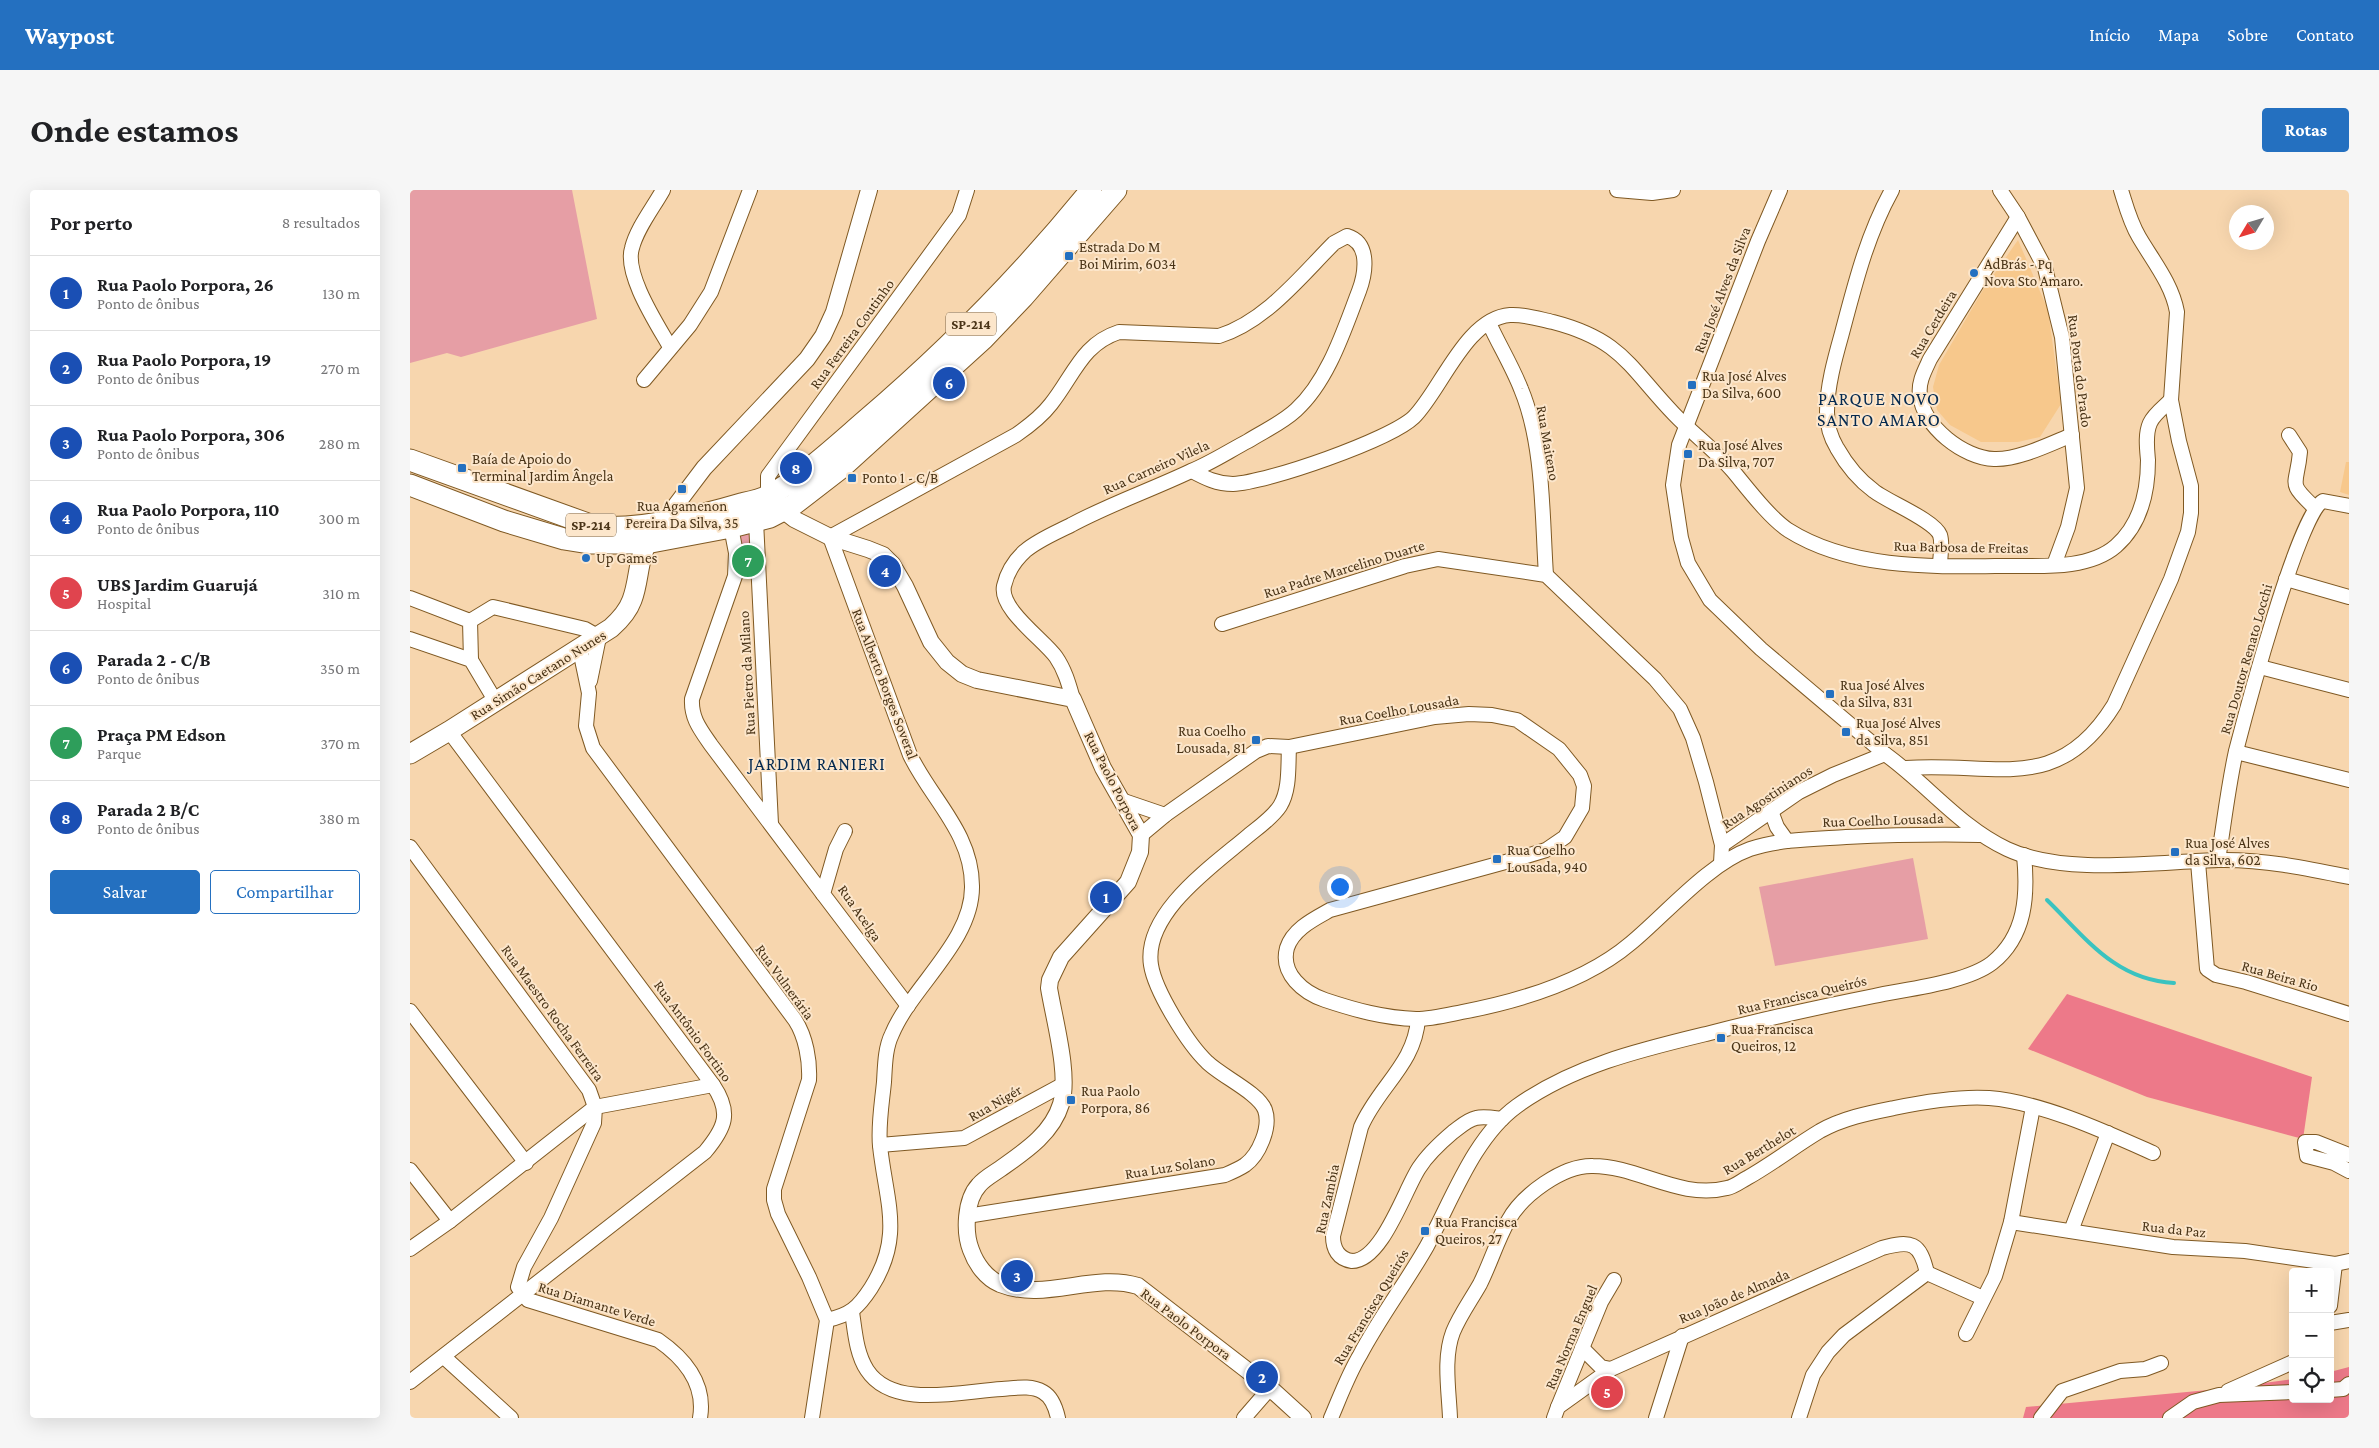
<!DOCTYPE html>
<html lang="pt">
<meta charset="utf-8">
<style>
:root{--surface:#fff;--page:#f6f6f6;--text:#202124;--muted:#757577;--line:#e0e0e0;--accent:#2470c0}
body{margin:0;font-family:"Crimson Pro",serif;background:var(--page);color:var(--text)}
.controls{position:absolute;right:15px;bottom:15px;display:grid;overflow:hidden;border-radius:5px;box-shadow:0 5px 20px #0002}
.controls button{width:45px;height:45px;display:grid;place-items:center;padding:0;border:0;border-bottom:1px solid var(--line);background:var(--surface);color:var(--text);font:25px sans-serif}
.compass{position:absolute;left:1819px;top:15px;width:45px;height:45px;border-radius:50%;background:var(--surface);box-shadow:0 5px 20px #0002;rotate:232deg}
.you{position:absolute;left:929px;top:696px;width:18px;height:18px;margin:-12px;border:4px solid #fff;border-radius:50%;background:#1a73e8;box-shadow:0 0 0 8px #1a73e833}
.badge{display:grid;place-items:center;width:32px;height:32px;border-radius:50%;background:var(--accent);color:#fff;font-size:16px;font-weight:700}
.pin{position:absolute;translate:-50% -50%;border:2px solid #fff;box-shadow:0 1px 5px #0006}
.list{margin:0;padding:0;list-style:none}
h2{display:flex;justify-content:space-between;align-items:center;height:65px;margin:0;padding:0 20px;font-size:21px}
h2 small{font-size:16px;font-weight:400;color:var(--muted)}
.list li{display:grid;grid-template-columns:32px 1fr auto;gap:15px;align-items:center;box-sizing:border-box;height:75px;padding:0 20px;border-top:1px solid var(--line)}
.list b{display:block;font-size:19px;white-space:nowrap}
.list p{margin:0;font-size:16px;white-space:nowrap;color:var(--muted)}
.list em{font-size:16px;font-style:normal;color:var(--muted)}
.actions{display:flex;gap:10px;padding:15px 20px}
.actions a{flex:1;padding:11px 0;border:1px solid var(--accent);border-radius:5px;text-align:center;font-size:18px;color:var(--accent)}
.actions .main{background:var(--accent);color:#fff}
.icon{flex:none;width:28px;height:28px;fill:none;stroke:currentColor;stroke-width:2;stroke-linecap:round;stroke-linejoin:round}
.map{position:relative;flex:none;width:1939px;height:1228px;overflow:hidden;border-radius:5px}
header{display:flex;align-items:center;gap:30px;box-sizing:border-box;height:70px;padding:0 25px;background:var(--accent);color:#fff}
header strong{font-size:24px}
nav{display:flex;gap:28px;margin-inline-start:auto;font-size:18px}
.intro{display:flex;align-items:center;justify-content:space-between;box-sizing:border-box;height:120px;padding:0 30px}
h1{margin:0;font-size:35px}
.button{padding:12px 22px;border-radius:5px;background:var(--accent);color:#fff;font-size:18px;font-weight:700}
main{display:flex;gap:30px;padding:0 30px}
aside{flex:1;background:var(--surface);border-radius:5px;box-shadow:0 5px 20px #0002}
.map>svg:first-child{display:block}
</style>
<header>
<strong>Waypost</strong>
<nav><a>Início</a><a>Mapa</a><a>Sobre</a><a>Contato</a></nav>
</header>
<div class="intro"><h1>Onde estamos</h1><a class="button">Rotas</a></div>
<main>
<aside>
<h2>Por perto<small>8 resultados</small></h2>
<ul class="list">
<li><span class="badge" style="background:#1a4fb4">1</span><div><b>Rua Paolo Porpora, 26</b><p>Ponto de ônibus</p></div><em>130 m</em></li>
<li><span class="badge" style="background:#1a4fb4">2</span><div><b>Rua Paolo Porpora, 19</b><p>Ponto de ônibus</p></div><em>270 m</em></li>
<li><span class="badge" style="background:#1a4fb4">3</span><div><b>Rua Paolo Porpora, 306</b><p>Ponto de ônibus</p></div><em>280 m</em></li>
<li><span class="badge" style="background:#1a4fb4">4</span><div><b>Rua Paolo Porpora, 110</b><p>Ponto de ônibus</p></div><em>300 m</em></li>
<li><span class="badge" style="background:#e0444e">5</span><div><b>UBS Jardim Guarujá</b><p>Hospital</p></div><em>310 m</em></li>
<li><span class="badge" style="background:#1a4fb4">6</span><div><b>Parada 2 - C/B</b><p>Ponto de ônibus</p></div><em>350 m</em></li>
<li><span class="badge" style="background:#2e9e5b">7</span><div><b>Praça PM Edson</b><p>Parque</p></div><em>370 m</em></li>
<li><span class="badge" style="background:#1a4fb4">8</span><div><b>Parada 2 B/C</b><p>Ponto de ônibus</p></div><em>380 m</em></li>
</ul>
<div class="actions"><a class="main">Salvar</a><a>Compartilhar</a></div>
</aside>
<div class="map">
<svg width="1939" height="1228" viewBox="0 0 1939 1228">
<rect width="100%" height="100%" fill="#f7d6ae"/>
<!-- built -->
<g fill="#f7c88c">
<polygon points="1608,50 1638,120 1651,214 1630,247 1608,252 1571,252 1540,235 1527,220 1523,197 1529,175 1573,100"/>
<polygon points="1936,272 1939,272 1939,305 1930,302"/>
</g>
<!-- green -->
<g fill="#e69ea5">
<polygon points="0,0 162,0 187,129 51,167 37,163 0,173"/>
<polygon points="343,339 348,382 329,383 327,343"/>
<polygon points="1503,668 1518,749 1365,776 1349,697"/>
</g>
<!-- forest -->
<g fill="#ed7989">
<polygon points="1657,804 1902,887 1893,949 1737,907 1618,859"/>
<polygon points="1939,1177 1939,1228 1613,1228 1616,1217 1809,1199 1883,1189 1883,1209 1920,1209 1920,1182"/>
</g>
<g fill="none" stroke-linecap="round" stroke-linejoin="round">
<!-- stream -->
<path stroke="#3ac3c0" stroke-width="4" d="M1637,710c39,38 68,80 127,83"/>
<defs>
<g id="minor">
<path d="M253,0c-10,18 -26,38 -31,58 -8,26 25,76 38,99"/>
<polyline points="1207,0 1242,3 1263,0"/>
<path d="M1370,0l-22,51 -79,204 -6,40 8,53 7,25 22,37 51,49 124,105c42,30 75,73 122,95 57,27 149,13 211,11 44,-1 88,8 131,17"/>
<path d="M1482,0c-25,45 -37,94 -50,143 -7,25 -15,53 -15,79 0,12 4,26 10,36 9,16 22,32 37,43 14,11 60,29 66,44 3,9 0,21 0,30"/>
<polyline points="1590,0 1608,27 1635,78 1652,147 1667,298 1658,337 1644,375"/>
<path d="M1608,27l-88,142c-5,11 -12,23 -10,36 3,32 44,63 74,64 24,1 56,-15 78,-24"/>
<path d="M1079,133c10,22 23,43 32,66 23,55 21,128 25,186"/>
<polyline points="234,190 280,135 301,102 340,0"/>
<path d="M1879,245l11,17c-3,35 -14,29 15,56"/>
<path d="M782,281c13,7 25,13 41,13 33,-1 157,-44 181,-67 27,-27 52,-99 96,-102 14,-1 29,4 43,7 69,18 76,45 121,92 19,20 41,36 59,57 15,18 36,46 55,59 60,38 139,37 207,36 38,-1 91,6 121,-20 25,-22 32,-54 32,-86 -1,-11 -3,-26 2,-37 4,-9 14,-16 21,-23"/>
<polyline points="358,307 358,286 549,25 557,0"/>
<polyline points="346,331 361,634"/>
<path d="M321,337l5,26 -1,23 -43,123c-1,19 8,30 19,46l112,149"/>
<polyline points="1876,389 1939,407"/>
<polyline points="0,408 60,431 61,470"/>
<polyline points="60,431 83,417 175,439 189,447 180,491"/>
<polyline points="812,434 995,376 1028,369 1136,385 1245,489 1270,519 1283,548 1296,592 1312,655 1311,673"/>
<polyline points="0,449 61,470 86,512"/>
<path d="M170,460l9,43 -3,33 7,22 202,272c11,17 15,41 14,60l-35,109v11l4,14 31,63 18,43 -15,98"/>
<polyline points="1850,477 1939,500"/>
<polyline points="1826,562 1939,590"/>
<path d="M1496,578c88,-7 151,29 208,-63l57,-126 17,-47 3,-19v-27l-12,-45 -8,-41 6,-88c-5,-28 -24,-51 -38,-75 -9,-15 -13,-31 -18,-47"/>
<polyline points="711,610 755,625"/>
<polyline points="1361,621 1367,637 1377,651"/>
<polyline points="435,641 426,659 413,704 498,816"/>
<path d="M731,645l24,-20 91,-64 12,-5 21,1 146,-30 34,-3 23,1 25,5 42,29 21,26 4,11 -2,22 -17,29 -19,13 -26,8 -190,52c-16,9 -37,19 -43,38 -7,26 17,45 38,52 30,10 59,18 91,19 15,0 31,-4 46,-7 58,-11 123,-30 169,-69 35,-29 77,-79 119,-94 30,-10 64,-10 96,-12 45,-2 89,-3 134,-2"/>
<polyline points="1312,655 1389,602 1423,585 1475,564"/>
<path d="M0,657l179,243 6,17 -1,16 -43,95 -27,49 -6,20 10,13 130,40c26,18 48,43 42,78"/>
<path d="M1808,670c6,-36 10,-73 18,-109 9,-35 63,-239 87,-250l26,5"/>
<polyline points="1788,672 1797,779 1806,785 1836,792 1939,824"/>
<polyline points="0,821 116,973"/>
<path d="M1008,829c-3,45 -40,68 -57,108l-28,109c0,13 5,23 19,25 30,0 53,-72 67,-93 9,-14 21,-25 34,-36 7,-5 14,-12 23,-14 8,-2 18,0 26,1"/>
<polyline points="470,955 554,948 654,894"/>
<polyline points="1939,965 1906,952 1895,952 1897,966 1924,973 1939,981"/>
<polyline points="0,980 40,1031"/>
<path d="M557,1026l258,-41c7,-3 14,-6 20,-10 14,-10 26,-38 20,-55 -6,-17 -44,-34 -58,-48 -19,-18 -52,-71 -56,-97 -8,-52 63,-100 98,-130 10,-8 24,-18 31,-29 10,-16 8,-40 9,-59"/>
<polyline points="1601,1032 1763,1057 1835,1061 1925,1074 1939,1071"/>
<polyline points="1661,1041 1698,943"/>
<polyline points="0,1059 40,1031 185,917 303,895"/>
<polyline points="1517,1083 1573,1108"/>
<polyline points="1920,1116 1925,1074"/>
<path d="M442,1122c3,19 4,41 15,58 26,40 95,21 135,19 14,-1 29,-4 41,3 9,5 13,17 15,26"/>
<path d="M417,1130c23,-5 31,-12 44,-32 33,-52 15,-86 9,-142 -2,-21 2,-43 4,-64 1,-16 1,-34 8,-48 20,-48 81,-93 80,-148 0,-53 -41,-87 -62,-131l-80,-218 186,-102c13,-9 25,-18 35,-31 23,-29 31,-60 68,-72l100,4c47,-15 81,-59 115,-93l13,-7c23,7 19,36 12,55 -15,39 -31,90 -63,119 -14,13 -32,21 -48,31 -19,10 -37,22 -57,30 -40,19 -81,33 -120,54 -16,8 -33,15 -46,26 -11,10 -18,22 -21,35 -5,23 40,54 52,71 9,13 13,28 17,42"/>
<polyline points="1920,1133 1939,1130"/>
<polyline points="1556,1144 1585,1086 1601,1032 1623,917"/>
<polyline points="1172,1158 1191,1177 1201,1179"/>
<polyline points="34,1167 101,1228"/>
<path d="M0,1192l295,-230c20,-24 27,-39 8,-67l-264,-354"/>
<polyline points="1920,1200 1933,1199 1939,1194"/>
<polyline points="1818,1201 1883,1172"/>
<polyline points="1148,1217 1191,1112 1204,1090"/>
<polyline points="834,1228 860,1198"/>
<path d="M921,1228c9,-21 17,-43 29,-63 20,-38 46,-72 67,-109 25,-46 47,-109 90,-140 57,-41 127,-57 193,-73 54,-14 109,-26 164,-37 32,-7 92,-13 118,-33 34,-27 36,-68 32,-108"/>
<path d="M1040,1228c-1,-27 -7,-60 3,-86 7,-17 18,-32 27,-48 10,-20 17,-43 28,-63 14,-26 55,-56 85,-55 45,0 87,34 134,22 7,-1 14,-7 20,-10 25,-14 48,-32 73,-47 23,-13 49,-18 74,-23 29,-6 65,-12 95,-10 52,4 117,34 164,55"/>
<path d="M1144,1228l4,-11 53,-38 271,-121c29,-8 38,-6 45,25"/>
<polyline points="1246,1228 1272,1146"/>
<polyline points="1389,1228 1403,1185 1418,1162 1434,1145 1517,1083"/>
<polyline points="1631,1228 1652,1201 1710,1181 1735,1179 1751,1173"/>
<polyline points="1760,1228 1783,1212 1809,1205 1883,1202"/>
</g>
<g id="tertiary">
<path d="M366,315l18,14 36,18 38,12 15,6 9,9 13,22 26,56 16,20 15,12 15,6 96,19 30,69 38,67 -1,17 -12,30 -67,75 -11,23 -1,8c5,31 21,87 12,116 -9,30 -37,48 -61,65 -7,5 -15,9 -21,16 -14,15 -15,47 -8,65 5,14 15,28 29,34 45,18 93,-12 138,2l132,102 33,30"/>
<polyline points="254,331 294,278 397,169 413,146 424,122 459,0"/>
</g>
<path id="secondary" d="M0,564l39,-23 162,-103c9,-8 17,-17 21,-28 9,-24 4,-46 23,-69"/>
<g id="primary">
<path d="M0,270l186,67c45,3 101,-10 145,-23 9,-2 20,-4 29,-9 34,-19 65,-48 95,-74 82,-70 158,-147 226,-231"/>
<polyline points="0,295 94,331 154,349 179,353 236,353 321,337 360,327 383,315 431,278 573,149 613,107 706,0"/>
</g>
</defs>
<!-- minor casing -->
<use href="#minor" stroke="#7f5923" stroke-width="16"/>
<!-- tertiary casing -->
<use href="#tertiary" stroke="#7f5923" stroke-width="18"/>
<!-- secondary casing -->
<use href="#secondary" stroke="#7f5923" stroke-width="21"/>
<!-- primary casing -->
<use href="#primary" stroke="#7f5923" stroke-width="23"/>
<!-- minor -->
<use href="#minor" stroke="#fff" stroke-width="14"/>
<!-- tertiary -->
<use href="#tertiary" stroke="#fff" stroke-width="16"/>
<!-- secondary -->
<use href="#secondary" stroke="#fff" stroke-width="19"/>
<!-- primary -->
<use href="#primary" stroke="#fff" stroke-width="21"/>
</g>
<!-- markers -->
<g fill="#2470c0" stroke="#fce6cb" stroke-width="2">
<rect x="654" y="61" width="10" height="10" rx="2.5"/>
<circle cx="1564" cy="83" r="5"/>
<rect x="1277" y="190" width="10" height="10" rx="2.5"/>
<rect x="1273" y="259" width="10" height="10" rx="2.5"/>
<rect x="47" y="273" width="10" height="10" rx="2.5"/>
<rect x="437" y="283" width="10" height="10" rx="2.5"/>
<rect x="267" y="294" width="10" height="10" rx="2.5"/>
<circle cx="176" cy="368" r="5"/>
<rect x="1415" y="499" width="10" height="10" rx="2.5"/>
<rect x="1431" y="537" width="10" height="10" rx="2.5"/>
<rect x="841" y="545" width="10" height="10" rx="2.5"/>
<rect x="1760" y="657" width="10" height="10" rx="2.5"/>
<rect x="1082" y="664" width="10" height="10" rx="2.5"/>
<rect x="1306" y="843" width="10" height="10" rx="2.5"/>
<rect x="656" y="905" width="10" height="10" rx="2.5"/>
<rect x="1010" y="1036" width="10" height="10" rx="2.5"/>
</g>
<g text-anchor="middle" stroke-width="4" stroke-linejoin="round" paint-order="stroke">
<!-- shield labels -->
<g fill="#fce6cb" stroke="#7f694c" stroke-width="1">
<rect x="536" y="122.5" width="50" height="23" rx="4"/>
<rect x="156" y="323.5" width="50" height="23" rx="4"/>
</g>
<g font-size="14" font-weight="bold" fill="#493316">
<text x="561" y="139">SP-214</text>
<text x="181" y="340">SP-214</text>
</g>
<!-- poi labels -->
<g font-size="15" fill="#493316" stroke="#fce6cb" text-anchor="start">
<text x="669" y="62">Estrada Do M<tspan x="669" dy="17">Boi Mirim, 6034</tspan></text>
<text x="1574" y="79">AdBrás - Pq<tspan x="1574" dy="17">Nova Sto Amaro.</tspan></text>
<text x="1292" y="191">Rua José Alves<tspan x="1292" dy="17">Da Silva, 600</tspan></text>
<text x="1288" y="260">Rua José Alves<tspan x="1288" dy="17">Da Silva, 707</tspan></text>
<text x="62" y="274">Baía de Apoio do<tspan x="62" dy="17">Terminal Jardim Ângela</tspan></text>
<text x="452" y="293">Ponto 1 - C/B</text>
<text x="272" y="321" text-anchor="middle">Rua Agamenon<tspan x="272" dy="17">Pereira Da Silva, 35</tspan></text>
<text x="186" y="373">Up Games</text>
<text x="1430" y="500">Rua José Alves<tspan x="1430" dy="17">da Silva, 831</tspan></text>
<text x="1446" y="538">Rua José Alves<tspan x="1446" dy="17">da Silva, 851</tspan></text>
<text x="836" y="546" text-anchor="end">Rua Coelho<tspan x="836" dy="17">Lousada, 81</tspan></text>
<text x="1775" y="658">Rua José Alves<tspan x="1775" dy="17">da Silva, 602</tspan></text>
<text x="1097" y="665">Rua Coelho<tspan x="1097" dy="17">Lousada, 940</tspan></text>
<text x="1321" y="844">Rua Francisca<tspan x="1321" dy="17">Queiros, 12</tspan></text>
<text x="671" y="906">Rua Paolo<tspan x="671" dy="17">Porpora, 86</tspan></text>
<text x="1025" y="1037">Rua Francisca<tspan x="1025" dy="17">Queiros, 27</tspan></text>
</g>
<!-- street labels -->
<g font-size="15" fill="#493316" stroke="#fce6cb">
<text transform="translate(1312 100) rotate(-69)" y="5">Rua José Alves da Silva</text>
<text transform="translate(1523 134) rotate(-59)" y="5">Rua Cerdeira</text>
<text transform="translate(442 144) rotate(-54)" y="5">Rua Ferreira Coutinho</text>
<text transform="translate(1670 181) rotate(83)" y="5">Rua Porta do Prado</text>
<text transform="translate(1138 253) rotate(80)" y="5">Rua Maiteno</text>
<text transform="translate(746 277) rotate(-24)" y="5">Rua Carneiro Vilela</text>
<text transform="translate(1551 357) rotate(1)" y="5">Rua Barbosa de Freitas</text>
<text transform="translate(934 379) rotate(-17)" y="5">Rua Padre Marcelino Duarte</text>
<text transform="translate(1836 469) rotate(-74)" y="5">Rua Doutor Renato Locchi</text>
<text transform="translate(337 483) rotate(-93)" y="5">Rua Pietro da Milano</text>
<text transform="translate(128 485) rotate(-32)" y="5">Rua Simão Caetano Nunes</text>
<text transform="translate(475 494) rotate(69)" y="5">Rua Alberto Borges Soveral</text>
<text transform="translate(989 520) rotate(-10)" y="5">Rua Coelho Lousada</text>
<text transform="translate(703 591) rotate(63)" y="5">Rua Paolo Porpora</text>
<text transform="translate(1357 607) rotate(-33)" y="5">Rua Agostinianos</text>
<text transform="translate(1473 630) rotate(-2)" y="5">Rua Coelho Lousada</text>
<text transform="translate(450 723) rotate(55)" y="5">Rua Acelga</text>
<text transform="translate(1870 786) rotate(16)" y="5">Rua Beira Rio</text>
<text transform="translate(375 792) rotate(54)" y="5">Rua Vulnerária</text>
<text transform="translate(1392 805) rotate(-13)" y="5">Rua Francisca Queirós</text>
<text transform="translate(143 823) rotate(54)" y="5">Rua Maestro Rocha Ferreira</text>
<text transform="translate(283 841) rotate(54)" y="5">Rua Antônio Fortino</text>
<text transform="translate(585 913) rotate(-30)" y="5">Rua Nigér</text>
<text transform="translate(1349 960) rotate(-31)" y="5">Rua Berthelot</text>
<text transform="translate(760 977) rotate(-9)" y="5">Rua Luz Solano</text>
<text transform="translate(917 1009) rotate(-78)" y="5">Rua Zambia</text>
<text transform="translate(1764 1039) rotate(6)" y="5">Rua da Paz</text>
<text transform="translate(1324 1106) rotate(-23)" y="5">Rua João de Almada</text>
<text transform="translate(187 1114) rotate(17)" y="5">Rua Diamante Verde</text>
<text transform="translate(961 1117) rotate(-59)" y="5">Rua Francisca Queirós</text>
<text transform="translate(776 1134) rotate(37)" y="5">Rua Paolo Porpora</text>
<text transform="translate(1161 1147) rotate(-67)" y="5">Rua Norma Enguel</text>
</g>
<!-- quarter labels -->
<g font-size="18" letter-spacing="1" fill="#04294f" stroke="#fce6cb">
<text x="1469" y="215">PARQUE NOVO<tspan x="1469" dy="21">SANTO AMARO</tspan></text>
<text x="407" y="580">JARDIM RANIERI</text>
</g>
</g>
</svg>
<div class="controls">
<button>+</button>
<button>−</button>
<button><svg class="icon" aria-label="locate" viewBox="0 0 24 24"><circle cx="12" cy="12" r="6"/><path d="M12 2v4M12 18v4M2 12h4M18 12h4"/></svg></button>
</div>
<svg class="compass" viewBox="-18 -18 36 36"><path d="M0-13l5 13h-10z" fill="#e53935"/><path d="M0 13l5-13h-10z" fill="#757577"/></svg>
<div class="you"></div>
<div class="pin badge" style="left:696px;top:707px;background:#1a4fb4">1</div>
<div class="pin badge" style="left:852px;top:1187px;background:#1a4fb4">2</div>
<div class="pin badge" style="left:607px;top:1086px;background:#1a4fb4">3</div>
<div class="pin badge" style="left:475px;top:381px;background:#1a4fb4">4</div>
<div class="pin badge" style="left:1197px;top:1202px;background:#e0444e">5</div>
<div class="pin badge" style="left:539px;top:193px;background:#1a4fb4">6</div>
<div class="pin badge" style="left:338px;top:371px;background:#2e9e5b">7</div>
<div class="pin badge" style="left:386px;top:278px;background:#1a4fb4">8</div>
</div>
</main>
